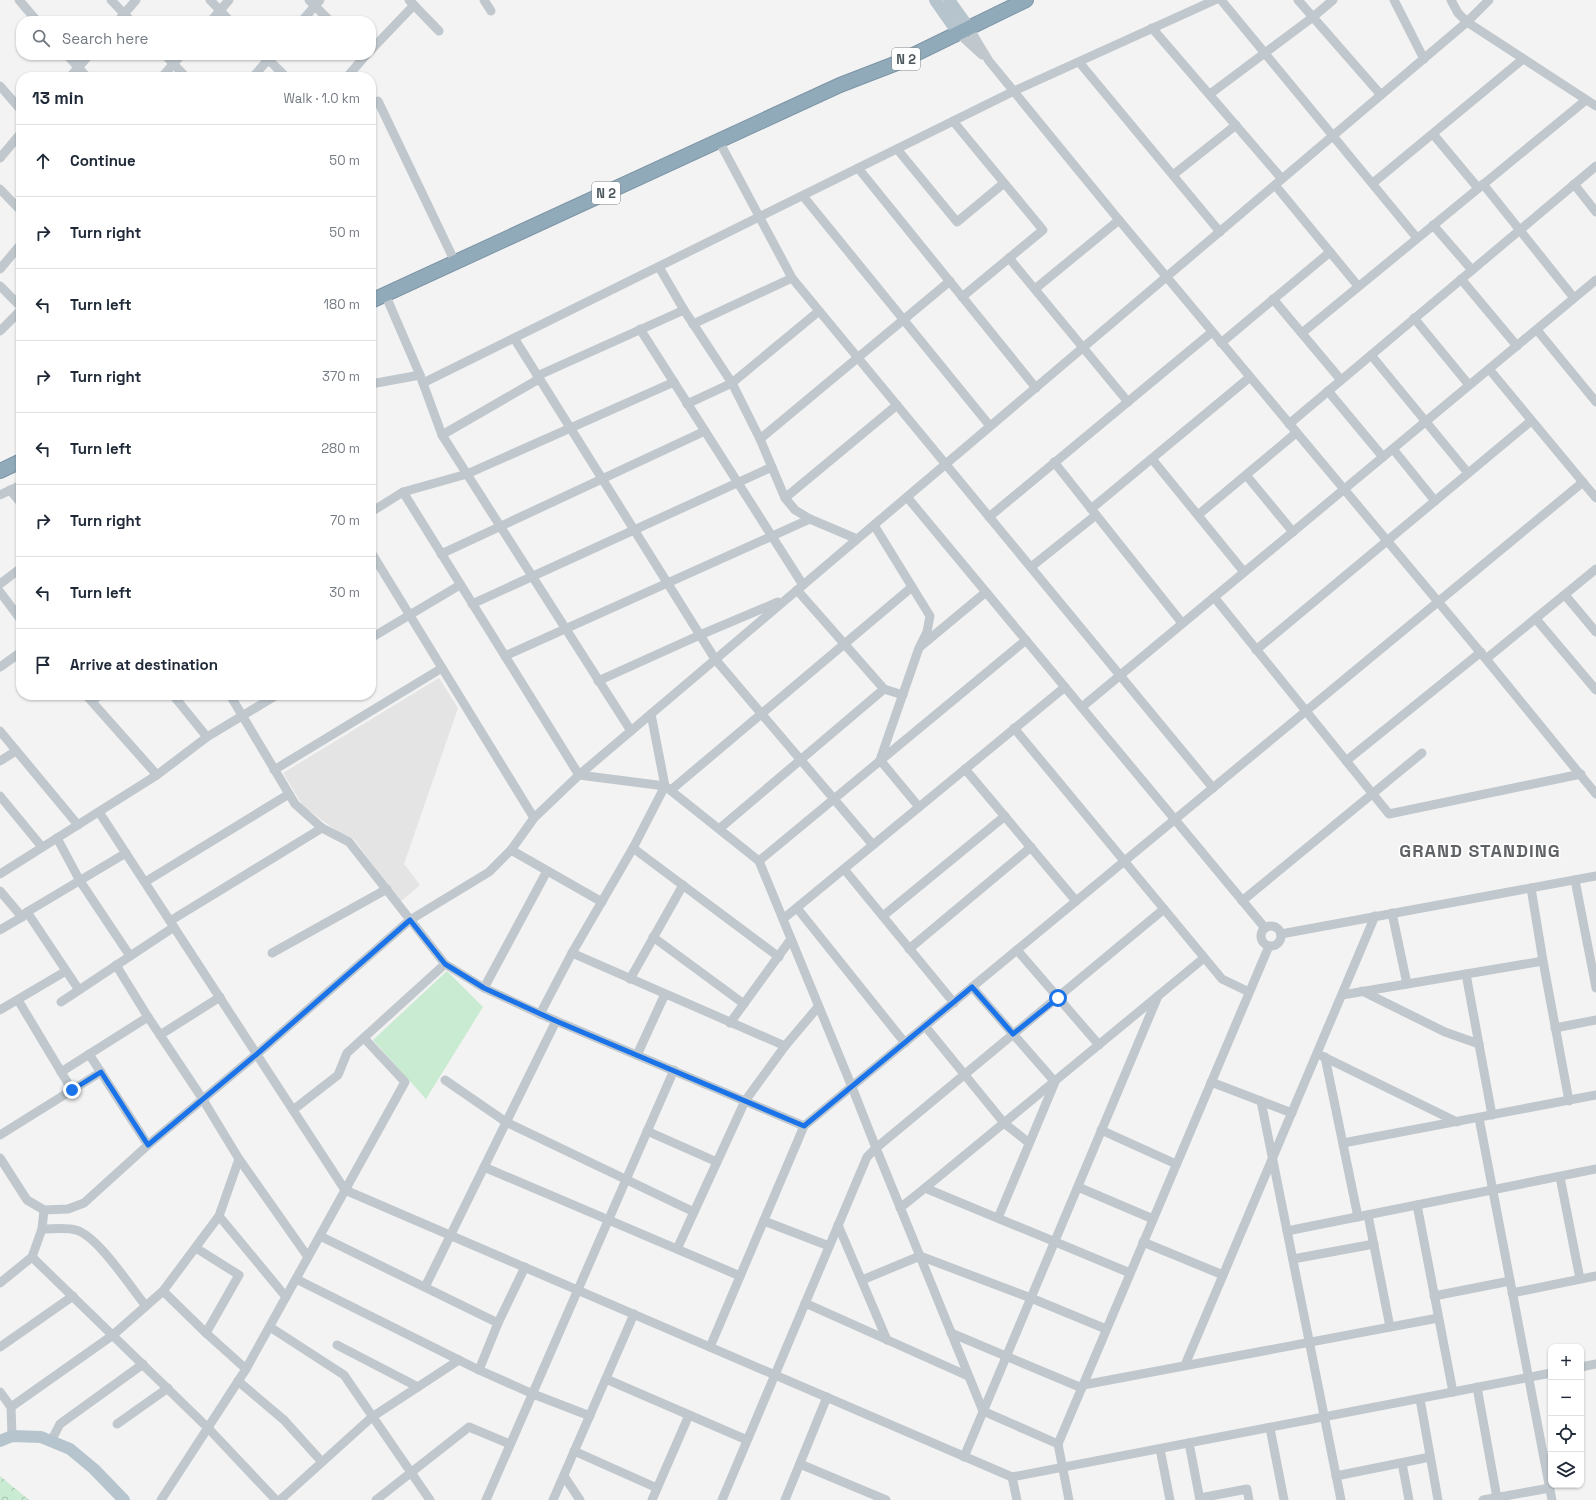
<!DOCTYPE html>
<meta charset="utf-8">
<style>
:root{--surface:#fff;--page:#f2f2f3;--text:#1f2937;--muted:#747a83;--line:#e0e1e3}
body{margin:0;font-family:"Space Grotesk",sans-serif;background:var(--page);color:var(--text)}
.controls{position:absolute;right:12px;bottom:12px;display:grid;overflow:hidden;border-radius:8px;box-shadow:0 1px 3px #0004}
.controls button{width:36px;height:36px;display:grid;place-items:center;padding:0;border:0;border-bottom:1px solid var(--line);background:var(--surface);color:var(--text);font:20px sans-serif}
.stop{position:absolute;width:12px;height:12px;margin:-9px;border:3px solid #1a73e8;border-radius:50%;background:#fff}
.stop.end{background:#1a73e8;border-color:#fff;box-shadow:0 1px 4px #0008}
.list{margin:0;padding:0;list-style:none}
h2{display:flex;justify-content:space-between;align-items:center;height:52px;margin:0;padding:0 16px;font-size:17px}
h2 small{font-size:13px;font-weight:400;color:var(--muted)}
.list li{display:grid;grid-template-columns:26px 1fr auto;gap:12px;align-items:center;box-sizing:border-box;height:72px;padding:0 16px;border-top:1px solid var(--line)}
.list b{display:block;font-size:15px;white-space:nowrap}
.list em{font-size:13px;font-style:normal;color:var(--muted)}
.icon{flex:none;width:22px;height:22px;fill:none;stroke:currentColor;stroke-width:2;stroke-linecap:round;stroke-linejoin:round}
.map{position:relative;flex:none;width:1596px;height:1500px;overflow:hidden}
.search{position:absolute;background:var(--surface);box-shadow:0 1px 3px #0004;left:16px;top:16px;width:360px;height:44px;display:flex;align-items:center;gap:10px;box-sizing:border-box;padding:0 14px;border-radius:16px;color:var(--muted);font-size:15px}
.panel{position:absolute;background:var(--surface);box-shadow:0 1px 3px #0004;left:16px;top:72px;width:360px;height:628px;border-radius:16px}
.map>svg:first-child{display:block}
</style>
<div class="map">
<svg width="1596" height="1500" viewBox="0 0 1596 1500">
<defs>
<pattern id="park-crowns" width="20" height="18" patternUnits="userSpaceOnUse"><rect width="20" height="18" fill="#c8ebd1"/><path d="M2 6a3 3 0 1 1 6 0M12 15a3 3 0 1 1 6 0" fill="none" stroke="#a5c1ad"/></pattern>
</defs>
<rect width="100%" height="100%" fill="#f4f3f3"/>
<!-- education -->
<polygon fill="#e5e4e4" points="439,678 458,708 404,864 420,885 400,902 354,839 342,835 303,806 283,773"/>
<!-- park -->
<polygon fill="url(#park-crowns)" points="0,1476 29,1500 0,1500"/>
<!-- pitch -->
<polygon fill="#c8ebd1" points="447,971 483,1007 426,1099 373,1040"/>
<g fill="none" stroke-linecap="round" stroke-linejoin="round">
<defs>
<g id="highway">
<polyline points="371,301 840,85 897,63 1026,0"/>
<polyline points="0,471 21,461"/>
</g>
</defs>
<!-- highway casing -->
<use href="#highway" stroke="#7c95a6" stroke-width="16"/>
<!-- minor -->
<g stroke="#c0c8cd" stroke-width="9">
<polyline points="19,0 37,21"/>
<polyline points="111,0 131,21"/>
<polyline points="210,0 230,21"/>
<polyline points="309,0 330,21"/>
<polyline points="409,0 439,31"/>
<polyline points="484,0 491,11"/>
<polyline points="1221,0 1417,238"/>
<polyline points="1298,0 1381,95"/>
<polyline points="1394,0 1424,59"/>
<polyline points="1451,0 1458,13 1467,22 1596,106"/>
<polyline points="118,21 136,0"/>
<polyline points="211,21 229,0"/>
<polyline points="302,21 320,0"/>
<polyline points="969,28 989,61 1119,220 1486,659 1596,794"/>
<polyline points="1152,28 1282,179"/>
<polyline points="958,33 982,55"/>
<polyline points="371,50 414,5"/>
<polyline points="67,55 87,77"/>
<polyline points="165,55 186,77"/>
<polyline points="264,55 286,77"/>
<polyline points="1079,62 1220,232"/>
<polyline points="70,77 89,55"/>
<polyline points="162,77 181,55"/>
<polyline points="253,77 272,55"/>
<polyline points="347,77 366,55"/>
<polyline points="0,86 21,110"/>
<polyline points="1210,94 1313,17 1333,0"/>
<polyline points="378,101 455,262"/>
<polyline points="953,121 1043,230 962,297"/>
<polyline points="1433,134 1478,188"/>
<polyline points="719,141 792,278 1213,788"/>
<polyline points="897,149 957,222 1004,183"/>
<polyline points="0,158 21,133"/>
<polyline points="858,168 1036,388"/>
<polyline points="1173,175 1236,125"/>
<polyline points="1373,183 1523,59"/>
<polyline points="1483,184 1574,298"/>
<polyline points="1574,184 1596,212"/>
<polyline points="1275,185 1358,286"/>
<polyline points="0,189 21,211"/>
<polyline points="803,196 990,426"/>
<polyline points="1433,225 1472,270"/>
<polyline points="1009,258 1128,402"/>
<polyline points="659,267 684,310 732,383 760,439 785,498 795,510 810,519 857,539"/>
<polyline points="0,269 21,244"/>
<polyline points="1461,279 1517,346"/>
<polyline points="0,286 21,307"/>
<polyline points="1035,289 1119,220"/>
<polyline points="385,294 420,375 442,435 631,731"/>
<polyline points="1273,299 1341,380"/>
<polyline points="1414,318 1469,385"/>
<polyline points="693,324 792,278"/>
<polyline points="640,329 803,585"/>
<polyline points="1537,330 1596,402"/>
<polyline points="0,331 21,310"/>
<polyline points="1302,333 1586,100"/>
<polyline points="514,338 715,659 873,845"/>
<polyline points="1221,343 1330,252"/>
<polyline points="1371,355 1468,473"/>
<polyline points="1489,369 1596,498"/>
<polyline points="537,376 684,310"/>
<polyline points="423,383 1014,91 1215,0"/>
<polyline points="371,384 420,375"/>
<polyline points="1328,391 1383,457"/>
<polyline points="687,404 732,383 819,311"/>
<polyline points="1289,424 1596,166"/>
<polyline points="442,435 539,379"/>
<polyline points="760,439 950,281"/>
<polyline points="1393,449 1435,501"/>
<polyline points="1152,459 1244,572"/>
<polyline points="1054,462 1182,623"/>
<polyline points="1246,475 1293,532"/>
<polyline points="10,490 21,503"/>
<polyline points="403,492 579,775"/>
<polyline points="0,495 21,485"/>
<polyline points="907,497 1265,928"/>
<polyline points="785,498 897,405"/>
<polyline points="1091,509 1250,377"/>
<polyline points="371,512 403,492 467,474 674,382"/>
<polyline points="1198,515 1296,433"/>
<polyline points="989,517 1212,332"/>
<polyline points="874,525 930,616 927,632 919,648 880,760 919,807"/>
<polyline points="371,552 534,818"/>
<polyline points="441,554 705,431"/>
<polyline points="1031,567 1096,515"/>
<polyline points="0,584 21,568"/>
<polyline points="797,590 884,689 903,695"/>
<polyline points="0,592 21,620"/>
<polyline points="1565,595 1596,632"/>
<polyline points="1214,597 1389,814 1581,774"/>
<polyline points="472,604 772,467"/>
<polyline points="1536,619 1596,690"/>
<polyline points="371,638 460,585"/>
<polyline points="921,646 986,592"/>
<polyline points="1256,650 1531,421"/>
<polyline points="505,656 810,519"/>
<polyline points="1486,659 1596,569"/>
<polyline points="0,667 21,652"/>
<polyline points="598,681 700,635 778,602"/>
<polyline points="86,695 157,775"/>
<polyline points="173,695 207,737"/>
<polyline points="230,695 295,804 322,828 349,842 445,964 484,988 540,1014 804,1126"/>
<polyline points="91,700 101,695"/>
<polyline points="1082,707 1596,280"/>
<polyline points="1014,728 1222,979 1249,992"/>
<polyline points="0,731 78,825"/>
<polyline points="0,761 16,751"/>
<polyline points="1346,761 1481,652"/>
<polyline points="965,769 1076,901"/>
<polyline points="274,770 442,668"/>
<polyline points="579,775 665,786 759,861 852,1087 876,1148 983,1411 1058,1444"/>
<polyline points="671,790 912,587"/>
<polyline points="0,796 42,847"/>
<polyline points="99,812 345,1190 1012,1477 1551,1373"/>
<polyline points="719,829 884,689"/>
<polyline points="57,838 80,881 130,956"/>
<polyline points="633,848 779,957"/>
<polyline points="511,850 602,902"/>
<polyline points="759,861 1026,640"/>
<polyline points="844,869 954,1003"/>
<polyline points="0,874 157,775 207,737 277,695"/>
<polyline points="1575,880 1596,988"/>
<polyline points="145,882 289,794"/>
<polyline points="1531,888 1543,961 1569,1101"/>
<polyline points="0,891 22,917"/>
<polyline points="1242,901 1422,753"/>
<polyline points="797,908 905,1043"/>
<polyline points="27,912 79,990"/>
<polyline points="1392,913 1407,984"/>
<polyline points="883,916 1005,816"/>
<polyline points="783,919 1065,687"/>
<polyline points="170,921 322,828"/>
<circle cx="1271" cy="936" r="10"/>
<polyline points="0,930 22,917 27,912 126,853"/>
<polyline points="1281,934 1596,876"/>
<polyline points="653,937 744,1004"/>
<polyline points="909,949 1031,847"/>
<polyline points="1017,950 1099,1045"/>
<polyline points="272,953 387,889"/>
<polyline points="572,953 785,1046"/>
<polyline points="116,965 148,1017 202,1098 239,1159 308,1257"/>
<polyline points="1466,974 1492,1115"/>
<polyline points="630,979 683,885"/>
<polyline points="972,987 1055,1082 998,1218"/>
<polyline points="484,988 547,871"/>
<polyline points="1362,991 1445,1032 1479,1044"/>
<polyline points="1342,995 1543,961"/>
<polyline points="18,1000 72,1090"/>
<polyline points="61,1002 174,927"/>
<polyline points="0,1010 66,971"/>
<polyline points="540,1014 572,953 633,848 665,786 651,714"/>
<polyline points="730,1023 791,939"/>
<polyline points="925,1026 1004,1123 1029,1143"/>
<polyline points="1555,1028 1596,1020"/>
<polyline points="160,1035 220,997"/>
<polyline points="89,1054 148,1145"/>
<polyline points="637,1055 665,994"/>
<polyline points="1322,1056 1457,1122"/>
<polyline points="1325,1057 1358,1217"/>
<polyline points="61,1072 148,1017"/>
<polyline points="445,1080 506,1122 694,1212"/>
<polyline points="1211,1082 1292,1113"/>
<polyline points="1261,1101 1341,1500"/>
<polyline points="293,1110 338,1075 347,1053 445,964"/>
<polyline points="1479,1118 1552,1500"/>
<polyline points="1101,1130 1176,1164"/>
<polyline points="647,1131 717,1162"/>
<polyline points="0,1135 101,1072"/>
<polyline points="1343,1143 1596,1095"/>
<polyline points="0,1158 27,1200 44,1210 68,1209 84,1203 148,1145 257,1054 410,920 489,872 511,850 534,818 579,775 1467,22 1489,0"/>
<polyline points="484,1167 740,1276"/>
<polyline points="1560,1177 1580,1279"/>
<polyline points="1078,1187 1153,1219"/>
<polyline points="925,1188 1130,1273"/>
<polyline points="1417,1205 1453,1392"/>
<polyline points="900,1208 925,1188 1204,958"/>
<polyline points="1368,1215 1390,1327"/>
<polyline points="219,1216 286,1297"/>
<polyline points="764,1221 829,1246"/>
<polyline points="838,1225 887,1340"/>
<path d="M42,1229c11,0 24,-2 34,1 22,6 55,58 70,76"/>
<polyline points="1287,1231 1596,1169"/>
<polyline points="320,1236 498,1323"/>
<polyline points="1143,1242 1223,1275"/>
<polyline points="196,1248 239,1275 206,1333"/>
<polyline points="677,1249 745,1101 785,1046 818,1007"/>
<polyline points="32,1257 208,1428 276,1500"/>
<polyline points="1293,1259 1374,1244"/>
<polyline points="296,1279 479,1370 533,1394 590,1416"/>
<polyline points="862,1280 920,1256 1031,1298 1106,1329"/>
<polyline points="0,1283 32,1257 42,1229 44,1210"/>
<polyline points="425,1287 556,1021"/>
<polyline points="163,1291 206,1333 246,1369"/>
<polyline points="1512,1293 1596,1276"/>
<polyline points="1434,1296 1510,1281"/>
<polyline points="805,1303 968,1376"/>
<polyline points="270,1327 344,1375 430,1500"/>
<polyline points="951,1333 1082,1388"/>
<polyline points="337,1345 418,1387"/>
<polyline points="0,1347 73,1296"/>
<polyline points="710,1347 804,1126 1583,482"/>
<polyline points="1185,1365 1375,916"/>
<polyline points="1581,1367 1596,1364"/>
<polyline points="479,1370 498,1323 525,1267"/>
<polyline points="606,1379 747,1440"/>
<polyline points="238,1381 284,1420 322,1462"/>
<polyline points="1083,1385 1438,1318"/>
<polyline points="1477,1387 1497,1498"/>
<polyline points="0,1392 11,1407 12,1436"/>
<polyline points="1420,1399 1438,1500"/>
<polyline points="11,1407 113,1335 163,1291 219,1216 239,1159"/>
<polyline points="117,1424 168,1388"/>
<polyline points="1270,1428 1284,1500"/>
<polyline points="51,1441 60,1424 143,1364"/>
<polyline points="1189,1443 1200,1500"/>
<polyline points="1160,1449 1170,1500"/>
<polyline points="574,1451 657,1488"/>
<polyline points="964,1457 1158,996"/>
<polyline points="1402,1463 1409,1500"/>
<polyline points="800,1464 886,1500"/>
<polyline points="564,1476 580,1500"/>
<polyline points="1336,1476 1430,1457"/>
<polyline points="1012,1477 1017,1500"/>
<polyline points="1200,1498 1247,1489 1249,1500"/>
<polyline points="161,1500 246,1369 405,1082 364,1038"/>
<polyline points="280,1500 372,1417 459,1360"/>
<polyline points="376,1500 469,1427 510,1444"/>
<polyline points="486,1500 674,1070"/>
<polyline points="553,1500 634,1314"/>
<polyline points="652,1500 689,1415"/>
<polyline points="722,1500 867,1157 876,1148 1164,909"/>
<polyline points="785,1500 827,1397"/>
<polyline points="1069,1500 1058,1444 1269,946"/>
<polyline points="1483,1500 1550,1488"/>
</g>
<!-- major -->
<g stroke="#b6c4cd" stroke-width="12">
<polyline points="935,0 958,33"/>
<polyline points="949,0 969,28"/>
<polyline points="0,1441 12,1436 41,1437 70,1449 94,1469 124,1500"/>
</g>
<!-- highway -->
<use href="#highway" stroke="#91aaba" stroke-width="14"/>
</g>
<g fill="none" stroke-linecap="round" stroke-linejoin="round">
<!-- route -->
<polyline stroke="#1a73e8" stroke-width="5" points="72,1090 101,1072 148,1145 257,1054 410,920 445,964 484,988 556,1021 804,1126 972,987 1013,1034 1058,998"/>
</g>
<g text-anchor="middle" stroke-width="3.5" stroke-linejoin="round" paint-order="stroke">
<!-- shield labels -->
<g fill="#fff" stroke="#82898e" stroke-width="1">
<rect x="892" y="48" width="28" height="22" rx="3"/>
<rect x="592" y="182" width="28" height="22" rx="3"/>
</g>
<g font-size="13" font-weight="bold" fill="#4c575d">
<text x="906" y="64">N 2</text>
<text x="606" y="198">N 2</text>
</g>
<!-- district labels -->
<g font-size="18" font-weight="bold" letter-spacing="1" fill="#606366" stroke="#fff">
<text x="1480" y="857">GRAND STANDING</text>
</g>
</g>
</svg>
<div class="controls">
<button>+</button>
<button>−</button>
<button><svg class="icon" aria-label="locate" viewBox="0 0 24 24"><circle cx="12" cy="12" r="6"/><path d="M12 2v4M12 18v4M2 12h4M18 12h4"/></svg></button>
<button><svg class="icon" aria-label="layers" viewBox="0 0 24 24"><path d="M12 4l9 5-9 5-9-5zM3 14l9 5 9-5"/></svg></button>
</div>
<div class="stop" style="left:1058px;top:998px"></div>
<div class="stop end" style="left:72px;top:1090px"></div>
<div class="search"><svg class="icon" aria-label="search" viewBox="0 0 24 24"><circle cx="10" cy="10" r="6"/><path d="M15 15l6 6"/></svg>Search here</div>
<section class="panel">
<h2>13 min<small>Walk · 1.0 km</small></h2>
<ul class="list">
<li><svg class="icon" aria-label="ahead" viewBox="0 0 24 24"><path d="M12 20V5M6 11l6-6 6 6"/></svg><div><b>Continue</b></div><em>50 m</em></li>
<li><svg class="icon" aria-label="right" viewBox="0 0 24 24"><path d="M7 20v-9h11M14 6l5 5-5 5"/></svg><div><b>Turn right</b></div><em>50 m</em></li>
<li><svg class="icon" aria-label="left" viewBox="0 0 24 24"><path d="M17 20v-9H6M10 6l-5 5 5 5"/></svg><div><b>Turn left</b></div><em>180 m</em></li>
<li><svg class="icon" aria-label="right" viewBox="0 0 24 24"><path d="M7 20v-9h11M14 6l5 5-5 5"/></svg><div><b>Turn right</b></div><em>370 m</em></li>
<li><svg class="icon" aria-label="left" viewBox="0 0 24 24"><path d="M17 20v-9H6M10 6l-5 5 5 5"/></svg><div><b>Turn left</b></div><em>280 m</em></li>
<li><svg class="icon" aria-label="right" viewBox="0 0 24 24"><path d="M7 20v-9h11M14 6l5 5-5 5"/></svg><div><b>Turn right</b></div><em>70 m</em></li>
<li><svg class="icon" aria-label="left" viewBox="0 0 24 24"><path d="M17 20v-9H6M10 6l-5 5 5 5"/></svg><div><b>Turn left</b></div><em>30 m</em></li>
<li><svg class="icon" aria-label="arrive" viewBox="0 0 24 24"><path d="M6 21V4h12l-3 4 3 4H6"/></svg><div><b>Arrive at destination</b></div></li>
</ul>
</section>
</div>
